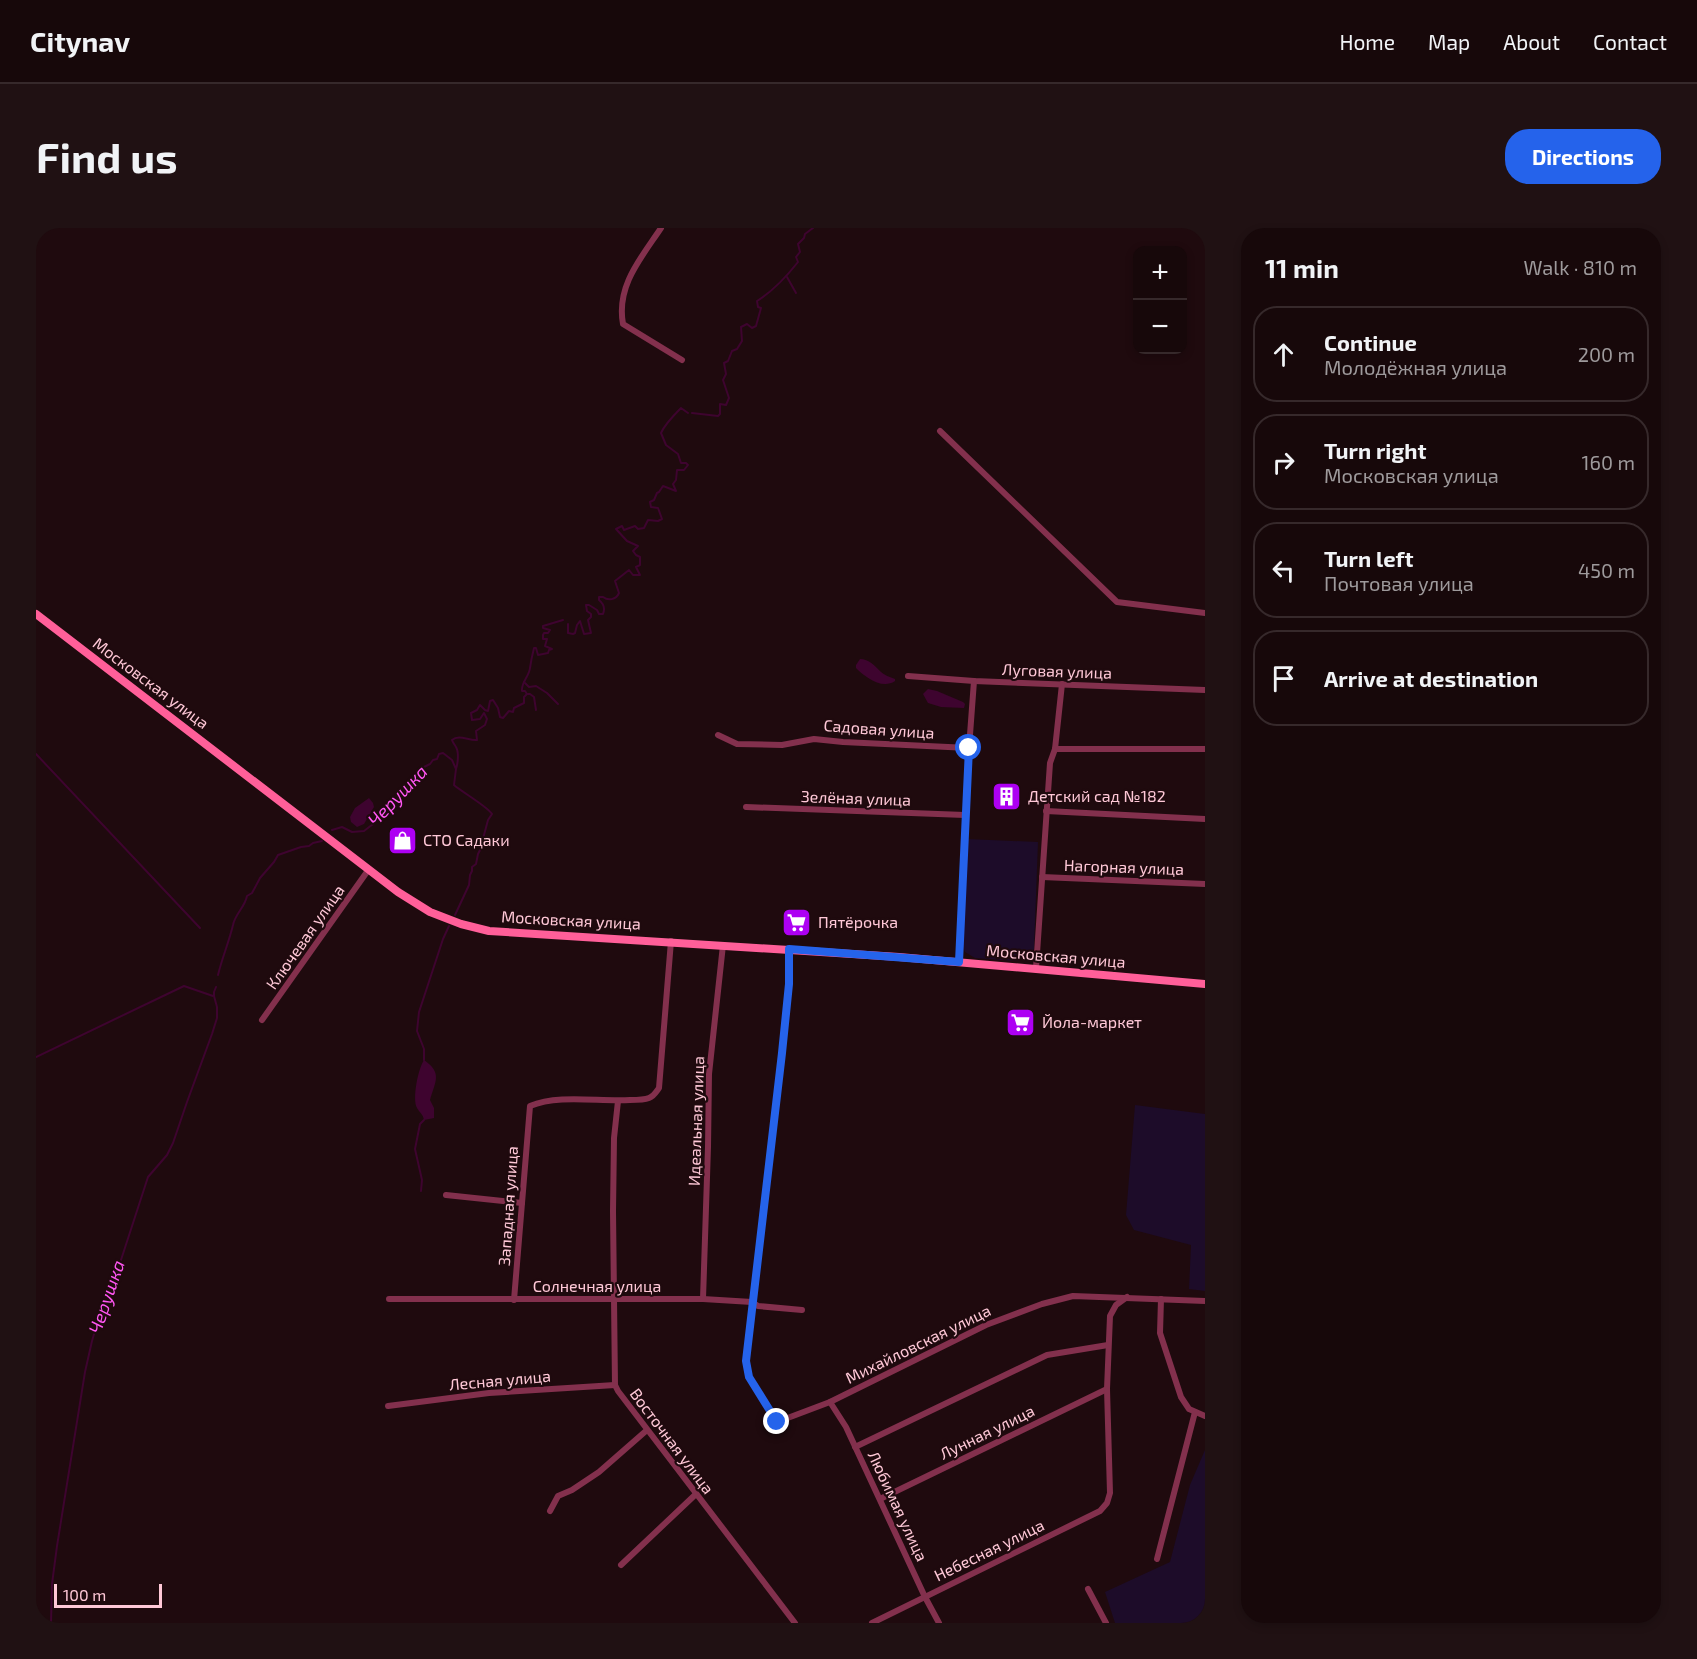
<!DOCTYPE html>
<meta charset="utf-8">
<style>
:root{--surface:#17080a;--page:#201113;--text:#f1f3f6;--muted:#9e9a9c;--line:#36292b;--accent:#2563eb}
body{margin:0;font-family:"Exo 2",sans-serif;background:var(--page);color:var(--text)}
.controls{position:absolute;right:18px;top:18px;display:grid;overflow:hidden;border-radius:12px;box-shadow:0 3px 9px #0003}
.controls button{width:54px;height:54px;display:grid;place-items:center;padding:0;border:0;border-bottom:2px solid var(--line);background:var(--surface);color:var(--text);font:30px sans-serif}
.scale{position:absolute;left:18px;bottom:15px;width:108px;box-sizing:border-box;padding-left:6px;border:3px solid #ffc8d7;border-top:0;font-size:16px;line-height:21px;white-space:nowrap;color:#ffc8d7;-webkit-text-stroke:4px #1f0a0e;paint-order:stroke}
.stop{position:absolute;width:18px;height:18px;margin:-14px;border:4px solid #2563eb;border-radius:50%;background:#fff}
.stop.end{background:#2563eb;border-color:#fff;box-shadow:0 2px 6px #0008}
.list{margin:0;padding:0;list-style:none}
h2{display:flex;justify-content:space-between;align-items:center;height:78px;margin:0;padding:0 24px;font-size:26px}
h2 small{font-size:20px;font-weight:400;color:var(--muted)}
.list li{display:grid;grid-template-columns:39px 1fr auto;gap:18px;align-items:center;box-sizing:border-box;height:96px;margin:0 12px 12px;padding:0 12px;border:2px solid var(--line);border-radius:24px}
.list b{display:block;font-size:22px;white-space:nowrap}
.list p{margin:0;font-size:20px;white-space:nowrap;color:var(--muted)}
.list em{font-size:20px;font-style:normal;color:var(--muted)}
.icon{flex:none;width:33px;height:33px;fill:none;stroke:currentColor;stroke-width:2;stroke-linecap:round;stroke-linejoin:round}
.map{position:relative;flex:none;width:1169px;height:1395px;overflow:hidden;border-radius:24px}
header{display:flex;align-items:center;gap:36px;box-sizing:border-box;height:84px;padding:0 30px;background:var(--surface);border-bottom:2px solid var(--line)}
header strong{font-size:28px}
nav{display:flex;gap:33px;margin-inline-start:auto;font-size:21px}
.intro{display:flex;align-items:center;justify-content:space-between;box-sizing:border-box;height:144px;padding:0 36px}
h1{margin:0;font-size:42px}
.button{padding:15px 27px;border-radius:24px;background:var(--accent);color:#fff;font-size:21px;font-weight:700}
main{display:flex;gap:36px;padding:0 36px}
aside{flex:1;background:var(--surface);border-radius:24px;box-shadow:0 3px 9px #0003}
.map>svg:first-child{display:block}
</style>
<header>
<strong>Citynav</strong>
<nav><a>Home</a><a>Map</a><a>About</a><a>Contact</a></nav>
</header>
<div class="intro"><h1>Find us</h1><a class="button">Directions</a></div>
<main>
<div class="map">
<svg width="1169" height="1395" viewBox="0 0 1169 1395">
<rect width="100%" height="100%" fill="#1f0a0e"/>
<!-- green -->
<g fill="#1d0c29">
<polygon points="931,611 1002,614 998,721 992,729 980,733 939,730 929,724 926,716"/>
<polygon points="1099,877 1169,886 1169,1063 1153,1061 1155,1017 1098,1002 1090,987"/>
<polygon points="1169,1222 1169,1395 1079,1395 1069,1364 1134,1334 1154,1257"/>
</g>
<!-- water -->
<g fill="#3e042f">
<path d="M824,431c9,0 15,7 21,13 3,3 9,5 14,7v2c-13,9 -30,-4 -39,-13v-3z"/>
<polygon points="892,461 901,463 927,474 929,476 928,480 905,479 892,475 887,466"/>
<polygon points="333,570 337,575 338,579 328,596 321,599 315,594 314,589 319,580"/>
<path d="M388,832c19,13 11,22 6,40l4,8v10l-10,2c-1,-6 -4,-7 -7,-12 -5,-9 1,-39 7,-48z"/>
</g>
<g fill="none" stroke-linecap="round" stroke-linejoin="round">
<!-- stream -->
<g stroke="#3e042f" stroke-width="2">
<polyline points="751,49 760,65"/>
<path d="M656,185l26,3 2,-2v-10l6,1 3,-7 -6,-18 3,-6 -2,-11 4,-2 4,-10 5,-2 5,-8 -1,-14 6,-3 5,4 4,-2 5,-18 -3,-1 -1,-6c16,-10 30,-25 41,-39l-2,-5 4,-5 -2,-8 6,-6 1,-4 8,-6"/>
<path d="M532,396v9l5,1 2,-1 2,-8 3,-4 4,13 7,-1 -3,-13 3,-3v-3l-4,-3 -1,-6h3l8,5 2,4h4c2,-5 1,-10 -4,-14v-3h4c5,4 13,3 16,-4l-4,-12 14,-11 4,5h7l-4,-8 4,-2v-8l-4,-2 -3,-4 5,-5 -11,-5 -11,-12 6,-3 2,4 11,-4 3,3 6,-1 4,-8 10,1 4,-2 -4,-11 -7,-1 -1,-5 4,-2 3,-7 2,-1 4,-6 13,5 -3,-7 3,-4 1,-10h7l4,-5 -2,-2h-5l-3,-9 -12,-9 -5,-12c4,-9 12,-17 20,-25l7,5"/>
<polyline points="488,454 493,459 500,458 511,465 522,476"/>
<polyline points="491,466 494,466 498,469 500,482"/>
<polyline points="0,526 164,700"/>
<path d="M296,602l10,-3 10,5 12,-1 13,-10 6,-10 9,-6 5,-10 8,-2 1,-4 12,-10 6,-12 6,-3 3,-4 4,-1 2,-5 4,-1 9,7 4,9c2,-6 3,-17 0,-22 -1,-2 -3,-4 -4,-7 7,-6 17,1 25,0l-1,-9 9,-6 2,-6 -3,-6 -4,6 -8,1 -1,-7 6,-3 3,-5 5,5 3,1 2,-10 3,-1 5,8 2,9 3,1 6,-7 4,1 1,-4 10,-5v-6l3,-3 -2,-3h-3c-1,-9 7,-14 8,-23 1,-7 2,-12 4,-20h2l2,7 10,-2 1,-3 3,-1 -7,-3 2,-7h-4v-4l1,-2h4l2,-3 -7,-2v-2l20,-6"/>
<path d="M419,687l14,-30 1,-10 2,-4v-4l4,-3 2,-10 2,-4 8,-30 4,-6c-4,-7 -30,-22 -38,-29l2,-16"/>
<path d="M182,747c4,-17 11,-33 15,-50 2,-11 12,-18 14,-29l5,-3 8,-15 14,-16 4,-7 23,-8 8,-1 4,-3 9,-2"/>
<polyline points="0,829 148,758 177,768"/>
<polyline points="388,832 388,821 381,803 383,784 407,711 413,698"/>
<polyline points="385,963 386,952 379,921 384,896 388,892"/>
<polyline points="15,1395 16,1356 21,1318 49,1144 56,1113 65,1082 84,1035 112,949 131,927 137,915 151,874 176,806 181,790 181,779 178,768 178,764 180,759"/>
</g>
<!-- minor -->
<g stroke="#83304d" stroke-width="6">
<path d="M625,0c-20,30 -45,58 -38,96l59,36"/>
<polyline points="904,203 1081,374 1169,385"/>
<polyline points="872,448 938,453 1169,462"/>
<polyline points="682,507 701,516 746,517 778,511 807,514 933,520"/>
<polyline points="1019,521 1169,521"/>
<polyline points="710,579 929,587"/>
<polyline points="1010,583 1169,591"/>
<polyline points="1006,649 1169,656"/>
<polyline points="753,721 753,756 746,825 710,1133 713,1149 741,1194 794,1174 950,1097 1006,1076 1037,1068 1169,1073"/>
<polyline points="923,734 933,520 938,453"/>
<polyline points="1000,740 1014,535 1019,521 1026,456"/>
<polyline points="226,792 333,641"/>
<polyline points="582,873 578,910 577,983 579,1157 582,1163 759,1395"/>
<polyline points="410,967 486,975"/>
<polyline points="353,1071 667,1071 716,1074 722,1078 766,1082"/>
<polyline points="667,1071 672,919 673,846 687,717"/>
<polyline points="1125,1071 1124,1105 1145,1169 1153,1181 1169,1188"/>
<path d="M478,1072l16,-194c29,-12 69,-4 100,-6 6,0 14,0 19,-2 5,-2 7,-6 10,-10l12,-147"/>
<polyline points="794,1174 810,1199 889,1369 903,1395"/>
<polyline points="352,1178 453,1165 579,1157"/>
<polyline points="819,1219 1011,1127 1072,1117"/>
<polyline points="844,1271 1071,1161"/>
<polyline points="514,1283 522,1268 536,1262 563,1244 611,1202"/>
<polyline points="1121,1331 1159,1184"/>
<polyline points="585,1337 660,1266"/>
<polyline points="1052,1361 1070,1395"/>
<polyline points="836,1395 1064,1283 1071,1275 1074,1265 1071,1161 1074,1088 1080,1077 1091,1069"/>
</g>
<!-- secondary -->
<polyline stroke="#ff5f99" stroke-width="8" points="0,386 362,664 394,684 425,696 453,703 863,729 1169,756"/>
</g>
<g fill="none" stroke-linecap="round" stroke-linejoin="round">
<!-- route -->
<polyline stroke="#2563eb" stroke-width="8" points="741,1194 713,1149 710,1133 746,825 753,756 753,721 923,734 933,520"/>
</g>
<!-- icons -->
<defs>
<symbol id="building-square" viewBox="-11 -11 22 22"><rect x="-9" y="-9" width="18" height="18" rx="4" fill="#ad00f3" stroke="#1f0a0e"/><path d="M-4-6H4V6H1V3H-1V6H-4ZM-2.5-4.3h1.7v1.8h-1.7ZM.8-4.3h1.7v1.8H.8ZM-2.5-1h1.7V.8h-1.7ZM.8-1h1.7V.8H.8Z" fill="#fff"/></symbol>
<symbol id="shop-square" viewBox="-11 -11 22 22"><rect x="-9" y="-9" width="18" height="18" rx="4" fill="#ad00f3" stroke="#1f0a0e"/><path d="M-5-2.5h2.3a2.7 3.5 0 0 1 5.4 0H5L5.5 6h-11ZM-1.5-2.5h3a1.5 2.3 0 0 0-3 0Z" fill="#fff"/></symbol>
<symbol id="supermarket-square" viewBox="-11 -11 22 22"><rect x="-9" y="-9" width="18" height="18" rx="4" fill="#ad00f3" stroke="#1f0a0e"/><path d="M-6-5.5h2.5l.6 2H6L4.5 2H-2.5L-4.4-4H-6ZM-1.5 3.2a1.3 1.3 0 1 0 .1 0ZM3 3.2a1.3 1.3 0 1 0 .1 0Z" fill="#fff"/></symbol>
</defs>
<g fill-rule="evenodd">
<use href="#building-square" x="954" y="552" width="33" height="33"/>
<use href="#shop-square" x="350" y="596" width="33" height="33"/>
<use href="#supermarket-square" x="744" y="678" width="33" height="33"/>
<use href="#supermarket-square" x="968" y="778" width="33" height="33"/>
</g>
<g text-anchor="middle" stroke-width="4.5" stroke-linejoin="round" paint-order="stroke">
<!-- street labels -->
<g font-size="16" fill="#ffc8d7" stroke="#1f0a0e">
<text transform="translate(1021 443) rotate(2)" y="6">Луговая улица</text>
<text transform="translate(115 455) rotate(37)" y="6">Московская улица</text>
<text transform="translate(843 501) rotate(4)" y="6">Садовая улица</text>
<text transform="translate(820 570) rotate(2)" y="6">Зелёная улица</text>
<text transform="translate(1088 639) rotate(2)" y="6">Нагорная улица</text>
<text transform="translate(535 692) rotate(3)" y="6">Московская улица</text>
<text transform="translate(269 709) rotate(-55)" y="6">Ключевая улица</text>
<text transform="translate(1020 728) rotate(5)" y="6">Московская улица</text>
<text transform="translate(660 893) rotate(-88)" y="6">Идеальная улица</text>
<text transform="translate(472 978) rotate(-86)" y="6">Западная улица</text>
<text x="561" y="1064">Солнечная улица</text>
<text transform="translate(882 1116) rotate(-26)" y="6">Михайловская улица</text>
<text transform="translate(464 1152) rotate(-5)" y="6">Лесная улица</text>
<text transform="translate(951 1204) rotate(-26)" y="6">Лунная улица</text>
<text transform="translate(636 1213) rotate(53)" y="6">Восточная улица</text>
<text transform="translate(862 1278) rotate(65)" y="6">Любимая улица</text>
<text transform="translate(953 1322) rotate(-26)" y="6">Небесная улица</text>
</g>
<!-- poi labels -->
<g font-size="16" fill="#ffc8d7" stroke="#1f0a0e" text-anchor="start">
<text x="992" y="574">Детский сад №182</text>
<text x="387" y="618">СТО Садаки</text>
<text x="782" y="700">Пятёрочка</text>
<text x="1006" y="800">Йола-маркет</text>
</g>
<!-- water labels -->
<g font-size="18" font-style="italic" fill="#ff56f2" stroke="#1f0a0e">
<text transform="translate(362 568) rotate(-46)" y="6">Черушка</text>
<text transform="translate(71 1069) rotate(-71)" y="6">Черушка</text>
</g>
</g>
</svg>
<div class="controls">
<button>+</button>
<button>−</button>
</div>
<div class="scale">100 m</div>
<div class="stop" style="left:933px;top:520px"></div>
<div class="stop end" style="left:741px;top:1194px"></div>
</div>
<aside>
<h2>11 min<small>Walk · 810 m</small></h2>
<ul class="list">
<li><svg class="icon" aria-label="ahead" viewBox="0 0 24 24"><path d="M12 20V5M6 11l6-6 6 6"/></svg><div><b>Continue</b><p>Молодёжная улица</p></div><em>200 m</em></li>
<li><svg class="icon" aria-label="right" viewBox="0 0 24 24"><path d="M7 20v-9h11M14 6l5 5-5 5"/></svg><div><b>Turn right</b><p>Московская улица</p></div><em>160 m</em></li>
<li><svg class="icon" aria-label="left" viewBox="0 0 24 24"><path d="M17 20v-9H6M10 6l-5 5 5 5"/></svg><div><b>Turn left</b><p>Почтовая улица</p></div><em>450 m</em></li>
<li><svg class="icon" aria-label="arrive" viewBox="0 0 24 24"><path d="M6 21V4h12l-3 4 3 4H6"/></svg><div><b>Arrive at destination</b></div></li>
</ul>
</aside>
</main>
